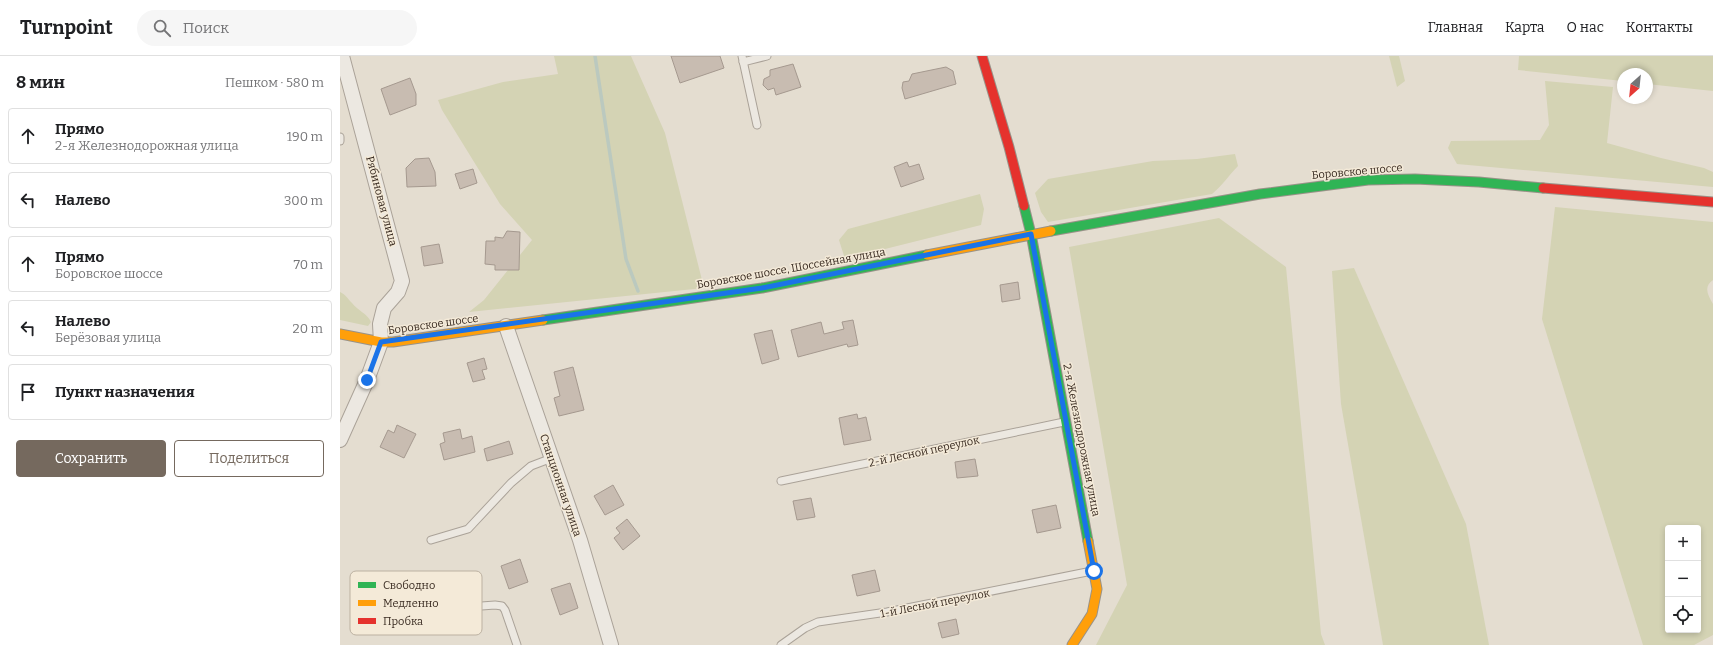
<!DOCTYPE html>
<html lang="ru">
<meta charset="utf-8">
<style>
:root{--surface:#fff;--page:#f6f6f6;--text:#202124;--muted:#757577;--line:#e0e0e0;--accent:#75695e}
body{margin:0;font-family:Bitter,serif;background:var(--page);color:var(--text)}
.controls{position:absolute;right:12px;bottom:12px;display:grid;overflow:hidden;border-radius:4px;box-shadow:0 2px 6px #0003}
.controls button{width:36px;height:36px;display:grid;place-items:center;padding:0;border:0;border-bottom:1px solid var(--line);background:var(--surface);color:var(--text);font:20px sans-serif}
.compass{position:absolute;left:1277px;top:12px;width:36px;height:36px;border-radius:50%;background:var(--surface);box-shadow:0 2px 6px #0003;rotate:207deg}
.stop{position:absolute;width:12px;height:12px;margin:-9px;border:3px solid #1a73e8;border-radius:50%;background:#fff}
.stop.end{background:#1a73e8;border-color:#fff;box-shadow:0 1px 4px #0008}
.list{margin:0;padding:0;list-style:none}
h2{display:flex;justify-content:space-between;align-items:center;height:52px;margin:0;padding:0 16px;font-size:17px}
h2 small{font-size:13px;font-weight:400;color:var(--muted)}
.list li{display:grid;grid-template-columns:26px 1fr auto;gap:12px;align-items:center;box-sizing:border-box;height:56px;margin:0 8px 8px;padding:0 8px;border:1px solid var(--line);border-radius:4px}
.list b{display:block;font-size:15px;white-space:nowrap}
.list p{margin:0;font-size:13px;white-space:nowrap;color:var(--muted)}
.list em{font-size:13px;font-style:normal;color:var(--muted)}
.actions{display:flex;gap:8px;padding:12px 16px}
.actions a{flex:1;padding:9px 0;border:1px solid var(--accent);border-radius:4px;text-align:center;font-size:14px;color:var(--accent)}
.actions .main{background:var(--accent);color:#fff}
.icon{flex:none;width:22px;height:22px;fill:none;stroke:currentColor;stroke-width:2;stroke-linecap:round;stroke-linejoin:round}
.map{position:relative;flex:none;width:1373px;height:589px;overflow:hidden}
header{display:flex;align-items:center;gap:24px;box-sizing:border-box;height:56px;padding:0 20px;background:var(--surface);border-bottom:1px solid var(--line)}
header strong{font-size:19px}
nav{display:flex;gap:22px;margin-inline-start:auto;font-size:14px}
.search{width:280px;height:36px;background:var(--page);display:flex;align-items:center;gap:10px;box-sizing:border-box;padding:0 14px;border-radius:22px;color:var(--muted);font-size:15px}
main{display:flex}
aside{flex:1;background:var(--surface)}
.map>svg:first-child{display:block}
</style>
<header>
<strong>Turnpoint</strong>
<div class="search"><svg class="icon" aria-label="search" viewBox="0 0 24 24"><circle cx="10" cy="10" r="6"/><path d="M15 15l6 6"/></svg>Поиск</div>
<nav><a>Главная</a><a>Карта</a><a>О нас</a><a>Контакты</a></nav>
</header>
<main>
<aside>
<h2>8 мин<small>Пешком · 580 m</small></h2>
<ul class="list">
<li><svg class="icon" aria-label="ahead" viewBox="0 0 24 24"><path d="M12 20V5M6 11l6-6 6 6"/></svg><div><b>Прямо</b><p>2-я Железнодорожная улица</p></div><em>190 m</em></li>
<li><svg class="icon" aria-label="left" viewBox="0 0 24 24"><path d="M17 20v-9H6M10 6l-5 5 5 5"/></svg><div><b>Налево</b></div><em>300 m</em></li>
<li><svg class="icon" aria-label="ahead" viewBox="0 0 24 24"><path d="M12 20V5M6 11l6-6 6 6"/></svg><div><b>Прямо</b><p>Боровское шоссе</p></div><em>70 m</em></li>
<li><svg class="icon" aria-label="left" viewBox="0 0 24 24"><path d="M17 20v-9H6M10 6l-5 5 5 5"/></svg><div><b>Налево</b><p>Берёзовая улица</p></div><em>20 m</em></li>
<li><svg class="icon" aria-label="arrive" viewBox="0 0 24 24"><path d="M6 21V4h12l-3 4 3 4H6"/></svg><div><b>Пункт назначения</b></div></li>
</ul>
<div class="actions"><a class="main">Сохранить</a><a>Поделиться</a></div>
</aside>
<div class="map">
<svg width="1373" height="589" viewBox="0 0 1373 589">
<rect width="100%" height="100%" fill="#e4ddd0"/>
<!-- green -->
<g fill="#d4d3b4" fill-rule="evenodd">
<polygon points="214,0 291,0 325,77 364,232 129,256 144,244 192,184 160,148 102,54 98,44 163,26 218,18"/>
<polygon points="1049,0 1059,0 1065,25 1057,31"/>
<polygon points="1179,0 1373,0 1373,35 1307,28 1307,18 1283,18 1283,25 1178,14"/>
<polygon points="1205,25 1273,31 1267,87 1321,102 1364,112 1373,116 1373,131 1117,108 1108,92 1111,85 1200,84 1209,69"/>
<path d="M895,98l3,12c-9,9 -16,20 -26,28l-164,28 -7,-10 -6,-19 13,-14 105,-18 44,-2z"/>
<polygon points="640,138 644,153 641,169 505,203 499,184 508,173"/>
<path d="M1215,151l158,15v58c-10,7 -5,15 0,24v331l-19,10h-51l-101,-326zM1328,472h30v102h-30z"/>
<polygon points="879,162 946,211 981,578 985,589 756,589 787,529 729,191"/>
<polygon points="1014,212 1126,468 1149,589 1043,589 1001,348 992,215"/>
<path d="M0,236c5,2 8,7 12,11 5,7 16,11 19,19l-3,4 -28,-6z"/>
</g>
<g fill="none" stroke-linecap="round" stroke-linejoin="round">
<!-- stream -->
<polyline stroke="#bbc9bf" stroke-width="3.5" points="255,0 286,203 298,235"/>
</g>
<!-- building -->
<g fill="#c8bcb1" stroke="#a5998f">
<polygon points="331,0 380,0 384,12 340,27"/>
<polygon points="453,8 461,31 436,39 434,32 428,34 423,29 424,23 430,20 430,14"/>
<polygon points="606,11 613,15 616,28 565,43 562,32 563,26 569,25 572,18"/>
<polygon points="70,22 76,38 76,49 50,59 41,33"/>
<polygon points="89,102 95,116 96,130 67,131 66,112 75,103"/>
<polygon points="567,106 569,111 579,108 584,123 561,131 554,111"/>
<polygon points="133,113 137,127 120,133 115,118"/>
<polygon points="167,175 180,176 179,214 155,214 155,209 145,208 146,185 155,185 155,181 163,182"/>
<polygon points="99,188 103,207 84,210 81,191"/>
<polygon points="678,226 680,243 662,246 660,229"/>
<polygon points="513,264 518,289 508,291 507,288 458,301 451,274 481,266 484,278 504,273 502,266"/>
<polygon points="432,274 439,303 422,308 414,278"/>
<polygon points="144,302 147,313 142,314 145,323 133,326 127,307"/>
<polygon points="233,311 244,354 219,360 214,342 220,340 214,316"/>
<polygon points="517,358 518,363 526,361 531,384 504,389 499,362"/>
<polygon points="57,369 76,378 64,402 40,391 48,374 54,377"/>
<polygon points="120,373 122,383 132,380 135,396 104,404 100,388 105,386 103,377"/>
<polygon points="169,385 173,398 147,405 144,393"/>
<polygon points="635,403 638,420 617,422 615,406"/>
<polygon points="273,429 284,449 265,459 254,440"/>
<polygon points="471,442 475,461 457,464 453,445"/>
<polygon points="716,449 721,472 697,477 692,454"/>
<polygon points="287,463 300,480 283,494 274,482 280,477 276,472"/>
<polygon points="180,503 188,526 169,533 161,510"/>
<polygon points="535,514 540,535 517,540 512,519"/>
<polygon points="230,527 238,552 220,559 211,533"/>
<polygon points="616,563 619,578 602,582 598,567"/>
</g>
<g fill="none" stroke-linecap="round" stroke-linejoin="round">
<defs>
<g id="lane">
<polyline points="402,0 417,69"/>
<polyline points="403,6 427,0"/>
<polyline points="0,81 0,85"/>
<polyline points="441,425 724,366"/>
<polyline points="91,484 128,473 171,427 191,410 212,402"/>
<polyline points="128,551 155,549 162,550 165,554 177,589"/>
<polyline points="441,589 465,572 478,566 547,556 752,515"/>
</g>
<g id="street">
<polyline points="166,270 240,484 271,589"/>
<polyline points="0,384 27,324 41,286 40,268 44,252 58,236 62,225 2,0"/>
</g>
<g id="fast">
<polyline points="684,150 691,178 748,485"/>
<polyline points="711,175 920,138 1028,124 1075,123 1139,126 1203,132"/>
<polyline points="203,264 422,232 587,199"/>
</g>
<g id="slow">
<polyline points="587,199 711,175"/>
<polyline points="0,278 41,286 53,286 203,264"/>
<polyline points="732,589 752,558 757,533 748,485"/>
</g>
<g id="jam">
<polyline points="642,0 669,91 684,150"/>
<polyline points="1203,132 1373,146"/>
</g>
</defs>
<!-- lane casing -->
<use href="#lane" stroke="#aaa298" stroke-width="9"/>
<!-- street casing -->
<use href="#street" stroke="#aaa298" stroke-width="16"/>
<!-- fast casing -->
<use href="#fast" stroke="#999288" stroke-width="11"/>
<!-- slow casing -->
<use href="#slow" stroke="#999288" stroke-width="11"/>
<!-- jam casing -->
<use href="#jam" stroke="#999288" stroke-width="11"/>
<!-- lane -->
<use href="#lane" stroke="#ece8e1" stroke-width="7"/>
<!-- street -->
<use href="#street" stroke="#ece8e1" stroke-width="14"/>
<!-- fast -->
<use href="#fast" stroke="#30b455" stroke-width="9"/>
<!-- slow -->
<use href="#slow" stroke="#ff9f0a" stroke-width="9"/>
<!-- jam -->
<use href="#jam" stroke="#e5322d" stroke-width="9"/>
</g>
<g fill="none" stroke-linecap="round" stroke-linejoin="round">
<!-- route -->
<polyline stroke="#1a73e8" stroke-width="5" points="27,324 41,286 422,232 691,178 754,515"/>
</g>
<g text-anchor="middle" stroke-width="3" stroke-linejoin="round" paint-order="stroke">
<!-- street labels -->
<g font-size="11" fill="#392b21" stroke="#f4ead8">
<text transform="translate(1017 115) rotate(-5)" y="4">Боровское шоссе</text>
<text transform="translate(42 145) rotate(75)" y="4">Рябиновая улица</text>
<text transform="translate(451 212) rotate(-10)" y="4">Боровское шоссе, Шоссейная улица</text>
<text transform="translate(93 268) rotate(-8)" y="4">Боровское шоссе</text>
<text transform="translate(742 384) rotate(79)" y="4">2-я Железнодорожная улица</text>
<text transform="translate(584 395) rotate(-12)" y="4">2-й Лесной переулок</text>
<text transform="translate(221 429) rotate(71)" y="4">Станционная улица</text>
<text transform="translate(595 547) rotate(-11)" y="4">1-й Лесной переулок</text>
</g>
</g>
<!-- legend -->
<rect x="10" y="515" width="132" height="64" rx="6" fill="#f4ead8" stroke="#bcb1a1" stroke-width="1"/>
<rect x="18" y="526" width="18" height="6" fill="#30b455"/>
<rect x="18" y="544" width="18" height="6" fill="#ff9f0a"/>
<rect x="18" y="562" width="18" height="6" fill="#e5322d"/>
<g font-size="11" fill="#392b21">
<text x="43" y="533">Свободно</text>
<text x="43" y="551">Медленно</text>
<text x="43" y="569">Пробка</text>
</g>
</svg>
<div class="controls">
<button>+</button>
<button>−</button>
<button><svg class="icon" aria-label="locate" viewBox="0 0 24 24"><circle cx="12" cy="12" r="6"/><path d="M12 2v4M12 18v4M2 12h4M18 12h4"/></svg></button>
</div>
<svg class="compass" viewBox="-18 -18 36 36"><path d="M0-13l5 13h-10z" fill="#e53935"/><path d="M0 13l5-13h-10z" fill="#757577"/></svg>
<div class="stop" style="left:754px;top:515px"></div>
<div class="stop end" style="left:27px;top:324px"></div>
</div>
</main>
